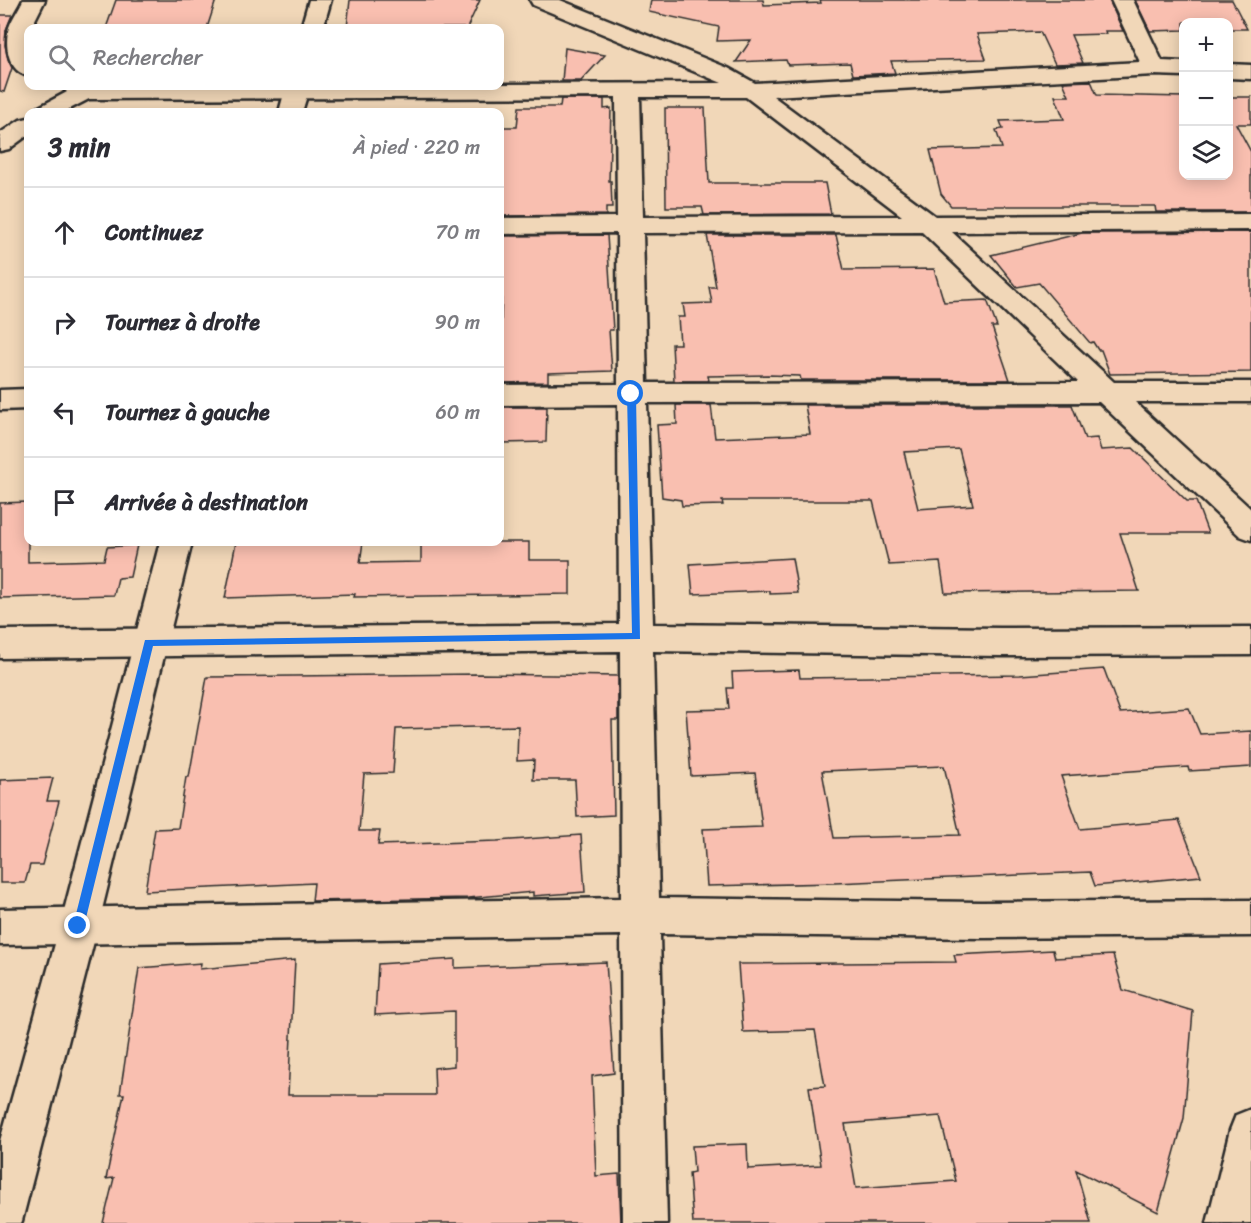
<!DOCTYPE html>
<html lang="fr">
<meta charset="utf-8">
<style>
:root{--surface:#fff;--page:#f7f7f7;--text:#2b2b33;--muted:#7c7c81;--line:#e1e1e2}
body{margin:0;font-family:Sriracha,sans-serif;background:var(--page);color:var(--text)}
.controls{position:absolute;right:18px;top:18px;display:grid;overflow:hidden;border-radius:12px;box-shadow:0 3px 15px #0003}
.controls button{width:54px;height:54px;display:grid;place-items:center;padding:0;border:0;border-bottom:2px solid var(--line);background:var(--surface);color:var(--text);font:30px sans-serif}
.stop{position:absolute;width:18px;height:18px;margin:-14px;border:4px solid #1a73e8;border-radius:50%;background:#fff}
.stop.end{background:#1a73e8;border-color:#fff;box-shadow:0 2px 6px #0008}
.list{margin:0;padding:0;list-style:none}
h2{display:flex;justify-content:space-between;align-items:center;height:78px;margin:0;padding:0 24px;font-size:26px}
h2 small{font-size:20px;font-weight:400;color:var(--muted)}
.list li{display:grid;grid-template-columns:39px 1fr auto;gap:18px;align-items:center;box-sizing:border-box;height:90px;padding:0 24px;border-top:2px solid var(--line)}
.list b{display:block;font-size:22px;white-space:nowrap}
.list em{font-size:20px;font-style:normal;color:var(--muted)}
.icon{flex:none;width:33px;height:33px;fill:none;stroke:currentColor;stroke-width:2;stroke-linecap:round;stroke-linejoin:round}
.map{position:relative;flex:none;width:1251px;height:1223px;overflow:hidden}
.search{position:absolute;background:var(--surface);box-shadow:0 3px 15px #0003;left:24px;top:24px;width:480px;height:66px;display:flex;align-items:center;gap:15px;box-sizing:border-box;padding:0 21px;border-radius:12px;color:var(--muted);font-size:22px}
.panel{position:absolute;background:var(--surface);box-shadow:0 3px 15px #0003;left:24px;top:108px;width:480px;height:438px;border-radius:12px}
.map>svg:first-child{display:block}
</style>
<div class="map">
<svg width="1251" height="1223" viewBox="0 0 1251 1223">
<rect width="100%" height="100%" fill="#f1d7b8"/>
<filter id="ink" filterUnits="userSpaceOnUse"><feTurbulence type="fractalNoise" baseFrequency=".0167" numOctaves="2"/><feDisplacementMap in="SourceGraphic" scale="12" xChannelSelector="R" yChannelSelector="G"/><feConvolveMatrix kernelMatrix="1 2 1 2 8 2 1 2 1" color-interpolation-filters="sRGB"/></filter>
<g filter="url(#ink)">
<!-- building -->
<g fill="#f9bfb0" stroke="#2b2b2b" stroke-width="1.5" fill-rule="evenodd">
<polygon points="116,0 216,0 207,28 106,28"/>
<polygon points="350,0 480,0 467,28 347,28"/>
<polygon points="651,0 763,0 764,5 821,3 820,0 1109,0 1123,31 1105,31 1106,34 1071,35 1083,63 1055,64 1040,32 977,34 986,59 891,61 895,73 853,75 850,63 788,65 786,60 736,62 751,40 717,41 719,27 649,12"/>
<polygon points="1135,0 1232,0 1247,29 1228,29 1228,22 1184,22 1184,30 1150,31"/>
<polygon points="0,15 12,15 6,30 5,45 8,59 12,68 4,92 0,91"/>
<polygon points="565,48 605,55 581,81 562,81"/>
<polygon points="1091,81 1097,95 1184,97 1184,176 1228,176 1228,97 1251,97 1251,124 1236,124 1251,152 1251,212 1156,212 1155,206 951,206 941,194 930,150 1002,148 996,130 1003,129 1000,121 1064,119 1055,96 1069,96 1063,82"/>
<polygon points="561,99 604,99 604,109 611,108 609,181 611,181 612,208 606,208 606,215 500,216 500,127 517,127 519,107 560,107"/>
<polygon points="665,108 705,108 709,183 825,183 831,214 704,215 702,207 666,207"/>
<polygon points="1251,232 1251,372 1110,374 1101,350 1098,350 1093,342 1090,343 1039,283 1017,287 991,255 1082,233"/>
<polygon points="607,235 613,330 609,330 612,371 548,373 548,382 500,383 502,273 500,273 500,236"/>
<polygon points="707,235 836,235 844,270 934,269 944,302 987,300 997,327 992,327 1010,380 801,380 800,376 768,375 708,376 709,381 674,381 672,344 680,344 678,317 685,317 683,304 712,303 709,287 716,287"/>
<path d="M676,405h35l4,33 95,-4 -5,-29h267l13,34 12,-1 4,12 32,-2 54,53h9l12,32h-88l19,58 -194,2 -5,-31 -51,3 -16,-64h-151l1,4 -41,1 -1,-6 -19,-3 -5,-72 20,-1zM959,449l14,56 -55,4 -14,-57z"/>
<polygon points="500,407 547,407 546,442 500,443"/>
<polygon points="28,502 28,562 104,560 107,547 137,545 130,577 118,578 114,595 0,598 0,503"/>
<polygon points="236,542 363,542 360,563 421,562 421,542 529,542 529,560 570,560 570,594 354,597 355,594 225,598"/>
<polygon points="792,558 798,593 770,594 770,591 693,594 690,564"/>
<path d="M1104,669l16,44 69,-5 11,26 51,-3v36l-62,4 -1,-4 -127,9 19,53 99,-9 22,56 -106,10 -5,-14 -255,11 -128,3 -4,-57 59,-2 -7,-54 -64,3 -5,-66 43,-1 -2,-21h6l-1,-16 67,-2 1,8 220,-3zM944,766l16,69 -126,3 -12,-67z"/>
<polygon points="478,674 618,676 618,720 612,720 614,815 577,817 575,780 533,780 534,760 517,761 518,726 396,729 393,773 364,774 359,831 380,831 378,845 497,841 581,835 585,892 533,896 533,892 468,898 312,901 314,883 145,891 155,829 178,828 186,777 189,777 207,677"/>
<polygon points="53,778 47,801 59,801 42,865 30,865 25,883 0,883 0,780"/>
<path d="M1053,950l2,8 58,-3 10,35 70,21 -9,107 -26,94 -82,-42 15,53h-398l-4,-50 5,-1 -2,-26 55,-2 1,25 73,-4 -12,-78 16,-1 -10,-56 -72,2 -5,-68 218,-2 -2,-7zM940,1116l16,65 -100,7 -11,-64z"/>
<polygon points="455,959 455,968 606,962 614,1073 592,1076 596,1176 619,1174 621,1223 103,1223 114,1178 106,1179 124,1094 120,1094 139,968 201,963 200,969 295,960 288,1095 435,1095 434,1068 454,1066 454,1011 375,1015 378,964"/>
</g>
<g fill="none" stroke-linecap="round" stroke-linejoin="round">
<defs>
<g id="minor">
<path d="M23,0h22l-14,28h-3v48c-19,-5 -23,-27 -20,-45 2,-10 11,-22 15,-31z"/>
<path d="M530,0h30l168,68 27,15 385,-21 -29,-62h22l29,61 22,1v14l-30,-1 -381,21 162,120 316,-2v16l-299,2 162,150h137v20h-116l116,107v31l-11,-4 -141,-134 -452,1 6,221 347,4 251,-1v28l-251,1 -347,-5 6,247 322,4 270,-2v36l-270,2 -321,-4 7,289h-44l-2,-288 -621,10v-36l621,-11 -1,-247 -620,7v-28l619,-6 -1,-220 -118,1v-20l118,-1 -1,-151 -117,1v-16l117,-1 -1,-120 -527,2 -25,13h-29l4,-5 28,-15 -6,-6 661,-3 -189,-78zM640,97h106l156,119 -259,1zM922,232l156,150 -431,1 -4,-150z"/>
<polygon points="1228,64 1251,65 1251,79 1228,78"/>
<polygon points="28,118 28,135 9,149 0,151 0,133 20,120"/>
<polygon points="28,389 28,409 0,410 0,390"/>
<polygon points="1251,1109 1251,1223 1207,1223 1230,1130 1236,1115"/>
</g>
<g id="tertiary">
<polygon points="309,0 331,0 323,28 301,28"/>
<polygon points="286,86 310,86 302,112 279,112"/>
<polygon points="160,542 192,542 98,926 22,1221 21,1223 0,1223 0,1141 60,926"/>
</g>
</defs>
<!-- minor casing -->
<use href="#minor" stroke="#2b2b2b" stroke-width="5"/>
<!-- tertiary casing -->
<use href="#tertiary" stroke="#2b2b2b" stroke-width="5"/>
<!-- minor -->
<use href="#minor" fill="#f1d7b8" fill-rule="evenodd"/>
<!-- tertiary -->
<use href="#tertiary" fill="#f1d7b8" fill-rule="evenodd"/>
</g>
</g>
<!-- route -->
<polygon fill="#1a73e8" points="631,391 636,394 640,639 153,646 84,926 83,930 74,930 73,926 145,640 632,633 627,394"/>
</svg>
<div class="controls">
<button>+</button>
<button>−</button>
<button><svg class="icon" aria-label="layers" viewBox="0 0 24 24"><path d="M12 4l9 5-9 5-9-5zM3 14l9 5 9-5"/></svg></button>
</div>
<div class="stop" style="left:631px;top:394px"></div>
<div class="stop end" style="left:78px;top:926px"></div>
<div class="search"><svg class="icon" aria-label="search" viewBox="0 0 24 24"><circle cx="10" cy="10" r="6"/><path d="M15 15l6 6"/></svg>Rechercher</div>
<section class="panel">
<h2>3 min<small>À pied · 220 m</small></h2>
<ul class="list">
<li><svg class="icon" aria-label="ahead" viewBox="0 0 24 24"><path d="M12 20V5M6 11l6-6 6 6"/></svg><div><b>Continuez</b></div><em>70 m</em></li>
<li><svg class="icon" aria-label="right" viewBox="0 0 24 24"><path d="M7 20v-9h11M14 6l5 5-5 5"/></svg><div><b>Tournez à droite</b></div><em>90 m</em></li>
<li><svg class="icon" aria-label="left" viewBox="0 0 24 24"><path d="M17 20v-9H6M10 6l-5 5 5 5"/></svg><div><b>Tournez à gauche</b></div><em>60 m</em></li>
<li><svg class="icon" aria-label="arrive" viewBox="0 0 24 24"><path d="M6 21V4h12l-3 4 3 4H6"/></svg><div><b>Arrivée à destination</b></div></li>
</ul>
</section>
</div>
